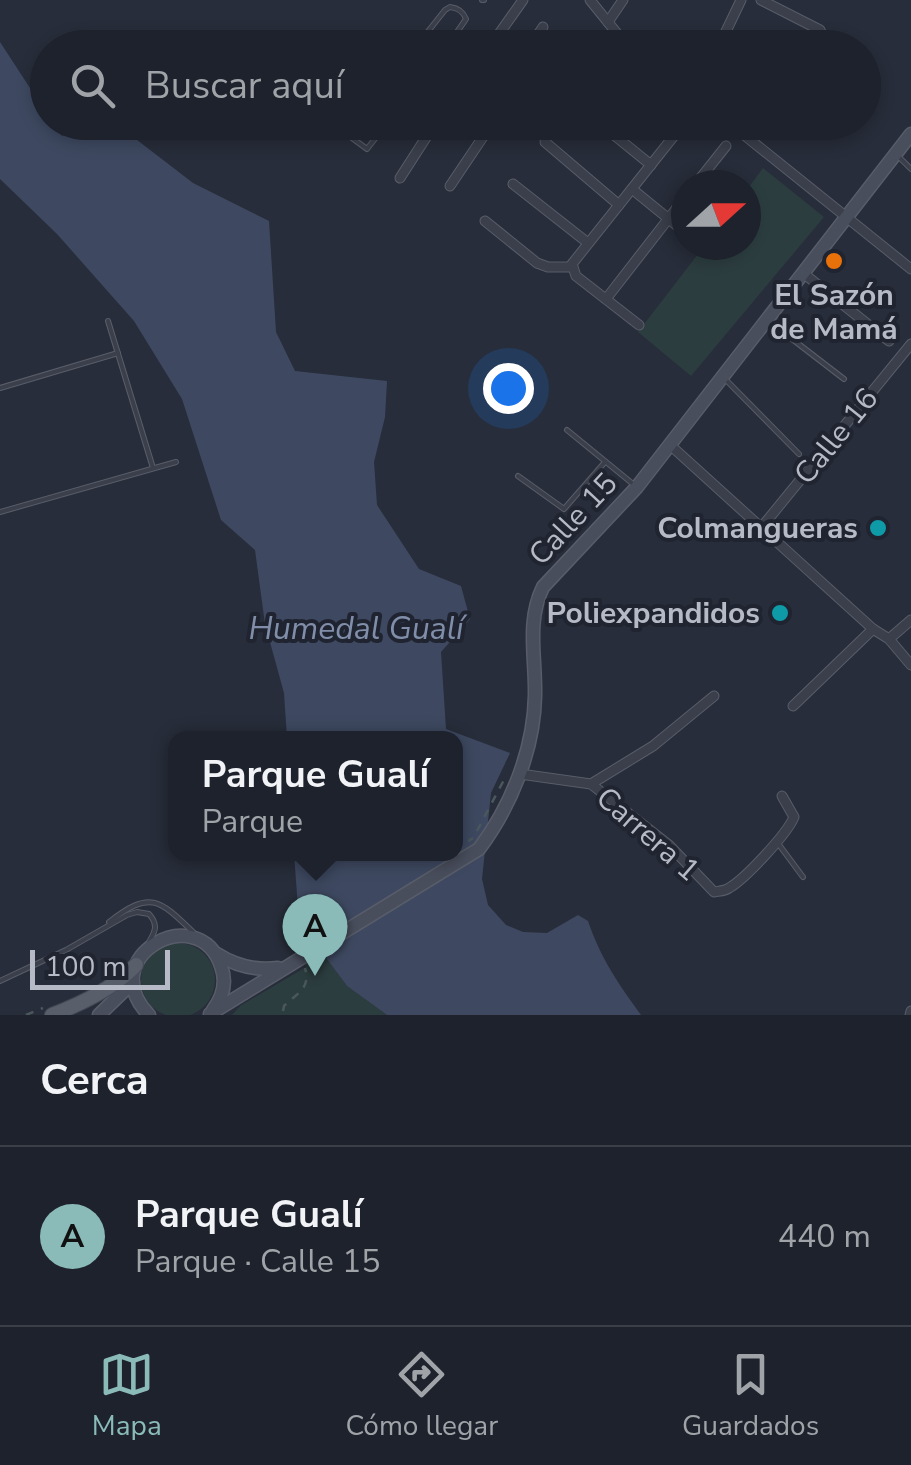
<!DOCTYPE html>
<html lang="es">
<meta charset="utf-8">
<style>
:root{--surface:#1d222c;--page:#252a34;--text:#f1f3f6;--muted:#a0a4a9;--line:#3b3f48;--accent:#8bbbb9}
body{margin:0;font-family:"Nunito Sans",sans-serif;background:var(--page);color:var(--text)}
.compass{position:absolute;left:671px;top:170px;width:90px;height:90px;border-radius:50%;background:var(--surface);box-shadow:0 5px 15px #0003;rotate:69deg}
.scale{position:absolute;left:30px;bottom:25px;width:140px;box-sizing:border-box;padding-left:10px;border:5px solid #b6bac6;border-top:0;font-size:28px;line-height:35px;white-space:nowrap;color:#b6bac6;-webkit-text-stroke:8px #1f2430;paint-order:stroke}
.you{position:absolute;left:508px;top:388px;width:35px;height:35px;margin:-25px;border:8px solid #fff;border-radius:50%;background:#1a73e8;box-shadow:0 0 0 15px #1a73e833}
.badge{display:grid;place-items:center;width:65px;height:65px;border-radius:50%;background:var(--accent);color:#111;font-size:32px;font-weight:700}
.pin{position:absolute;translate:-50% -82px;filter:drop-shadow(0 2px 5px #0008)}
.pin::after{content:'';position:absolute;top:52px;width:35px;height:30px;background:inherit;clip-path:polygon(0 0,100% 0,50% 100%)}
.popup{position:absolute;left:168px;top:731px;width:295px;height:130px;box-sizing:border-box;display:grid;place-content:center;border-radius:20px;background:var(--surface);filter:drop-shadow(0 2px 8px #0005);font-size:32px;white-space:nowrap;color:var(--muted)}
.popup b{font-size:38px;color:var(--text)}
.popup::after{content:'';position:absolute;left:50%;top:100%;margin-left:-20px;border:20px solid transparent;border-top-color:var(--surface)}
.list{margin:0;padding:0;list-style:none}
h2{display:flex;justify-content:space-between;align-items:center;height:130px;margin:0;padding:0 40px;font-size:42px}
h2 small{font-size:32px;font-weight:400;color:var(--muted)}
.list li{display:grid;grid-template-columns:65px 1fr auto;gap:30px;align-items:center;box-sizing:border-box;height:180px;padding:0 40px;border-top:2px solid var(--line)}
.list b{display:block;font-size:38px;white-space:nowrap}
.list p{margin:0;font-size:32px;white-space:nowrap;color:var(--muted)}
.list em{font-size:32px;font-style:normal;color:var(--muted)}
.icon{flex:none;width:55px;height:55px;fill:none;stroke:currentColor;stroke-width:2;stroke-linecap:round;stroke-linejoin:round}
.map{position:relative;flex:none;width:911px;height:1015px;overflow:hidden}
.search{position:absolute;background:var(--surface);box-shadow:0 5px 15px #0003;left:30px;right:30px;top:30px;height:110px;display:flex;align-items:center;gap:25px;box-sizing:border-box;padding:0 35px;border-radius:55px;color:var(--muted);font-size:38px}
.sheet{height:310px;background:var(--surface)}
nav{display:flex;justify-content:space-around;align-items:center;box-sizing:border-box;height:140px;border-top:2px solid var(--line);background:var(--surface);font-size:28px;color:var(--muted)}
nav a{display:grid;justify-items:center;gap:5px}
nav .on{color:var(--accent)}
.map>svg:first-child{display:block}
</style>
<div class="map">
<svg width="911" height="1015" viewBox="0 0 911 1015">
<rect width="100%" height="100%" fill="#272d3a"/>
<!-- green -->
<g fill="#2c3d3f">
<polygon points="763,168 824,217 691,376 638,332 705,245 746,245 746,191"/>
<circle cx="178" cy="980" r="37"/>
<polygon points="322,951 347,986 387,1015 232,1015 240,1006 306,967 303,957"/>
</g>
<!-- water -->
<path fill="#3e4961" d="M0,42l47,72 1,8 5,1 9,13 27,-13h26l78,60 76,38 7,111 19,39 92,10 -2,36 -11,45 3,43 42,64 42,17 9,33 -29,33 5,77 64,24 -19,40 -9,86 6,26 18,20 17,7 24,1 31,-18 10,6c13,38 30,62 53,94h-254l-40,-29 -48,-65 -5,-67h161v-116h-168l-3,-45 -19,-69 -10,-74 -34,-30 -39,-121 -48,-78 -77,-87 -57,-55z"/>
<g fill="none" stroke-linecap="round" stroke-linejoin="round">
<defs>
<g id="lane">
<polyline points="482,0 484,0"/>
<path d="M428,48l-6,-9 23,-29 5,-3c8,1 13,4 16,12l-20,29"/>
<polyline points="364,122 352,138 367,149 388,122"/>
<polyline points="411,122 428,134"/>
<polyline points="900,158 911,169"/>
<polyline points="108,321 153,468"/>
<polyline points="770,322 844,379"/>
<polyline points="725,379 799,454"/>
<polyline points="0,388 118,353"/>
<polyline points="567,430 633,484"/>
<polyline points="518,476 564,509 605,462"/>
<polyline points="0,512 176,462"/>
<polyline points="777,842 803,877"/>
<path d="M109,922c41,-32 50,-23 84,10"/>
<path d="M0,981l66,-31 61,-35 10,-3 12,2c10,11 6,18 -1,30"/>
</g>
<g id="street">
<polyline points="590,0 624,42 631,48"/>
<polyline points="761,0 820,30 823,38 816,48"/>
<polyline points="608,22 623,0"/>
<polyline points="489,48 523,0"/>
<polyline points="529,48 543,27"/>
<polyline points="718,48 741,0"/>
<polyline points="598,122 651,165"/>
<polyline points="728,122 911,269"/>
<polyline points="545,142 619,205"/>
<polyline points="400,178 436,122"/>
<polyline points="513,184 588,243"/>
<polyline points="695,185 726,146"/>
<polyline points="450,186 493,122"/>
<polyline points="632,189 686,233"/>
<polyline points="485,221 537,263 548,267 572,267"/>
<polyline points="701,245 702,246"/>
<polyline points="803,273 889,341"/>
<polyline points="606,299 686,196"/>
<polyline points="639,325 576,276 572,264 685,122"/>
<polyline points="669,444 873,629 889,639 911,665"/>
<polyline points="761,528 911,344"/>
<polyline points="889,639 911,620"/>
<polyline points="793,706 873,629"/>
<path d="M520,774l71,10 78,61 45,47c5,-1 11,-1 15,-4 16,-9 58,-54 65,-71l-12,-21"/>
<polyline points="591,784 653,746 714,696"/>
<polyline points="910,1015 911,1011"/>
</g>
<g id="secondary">
<path d="M217,954c19,12 38,17 61,14"/>
<path d="M210,1014l269,-165c32,-43 55,-99 56,-153 1,-38 -9,-74 8,-109l94,-100 274,-353"/>
<polyline points="99,1015 133,982"/>
<path d="M149,1015c-56,-58 49,-116 72,-49 6,16 2,31 -8,44"/>
</g>
<path id="primary" d="M52,1015c31,-12 60,-26 84,-50"/>
</defs>
<!-- lane casing -->
<use href="#lane" stroke="#585d69" stroke-width="6"/>
<!-- street casing -->
<use href="#street" stroke="#585d69" stroke-width="11"/>
<!-- secondary casing -->
<use href="#secondary" stroke="#585d69" stroke-width="15"/>
<!-- primary casing -->
<use href="#primary" stroke="#434854" stroke-width="16"/>
<!-- path -->
<g stroke="#4a585c" stroke-width="2.5" stroke-dasharray="8 8" stroke-linecap="butt">
<polyline points="477,831 506,776"/>
<polyline points="455,850 473,838"/>
<path d="M283,1011l1,-5c13,-13 27,-17 21,-38"/>
<polyline points="26,1015 43,1008"/>
</g>
<!-- lane -->
<use href="#lane" stroke="#3a3f4b" stroke-width="4"/>
<!-- street -->
<use href="#street" stroke="#3a3f4b" stroke-width="9"/>
<!-- secondary -->
<use href="#secondary" stroke="#494e5d" stroke-width="12"/>
<!-- primary -->
<use href="#primary" stroke="#585e6a" stroke-width="14"/>
</g>
<!-- markers -->
<circle fill="#e8710a" stroke="#1f2430" stroke-width="4" cx="834" cy="261" r="10"/>
<g fill="#0f9aa8" stroke="#1f2430" stroke-width="4">
<circle cx="878" cy="528" r="10"/>
<circle cx="780" cy="613" r="10"/>
</g>
<g text-anchor="middle" stroke-width="8" stroke-linejoin="round" paint-order="stroke">
<!-- poi labels -->
<g font-size="30" font-weight="bold" fill="#b6bac6" stroke="#1f2430" text-anchor="end">
<text x="834" y="305" text-anchor="middle">El Sazón<tspan x="834" dy="34">de Mamá</tspan></text>
<text x="858" y="538">Colmangueras</text>
<text x="760" y="623">Poliexpandidos</text>
</g>
<!-- street labels -->
<g font-size="30" fill="#b6bac6" stroke="#1f2430">
<text transform="translate(836 436) rotate(-51)" y="10">Calle 16</text>
<text transform="translate(573 519) rotate(-47)" y="10">Calle 15</text>
<text transform="translate(648 834) rotate(41)" y="10">Carrera 1</text>
</g>
<!-- water labels -->
<g font-size="32" font-style="italic" fill="#818eaa" stroke="#1f2430">
<text x="356" y="639">Humedal Gualí</text>
</g>
</g>
</svg>
<svg class="compass" viewBox="-18 -18 36 36"><path d="M0-13l5 13h-10z" fill="#e53935"/><path d="M0 13l5-13h-10z" fill="#a0a4a9"/></svg>
<div class="scale">100 m</div>
<div class="you"></div>
<div class="pin badge" style="left:315px;top:976px">A</div>
<div class="popup"><b>Parque Gualí</b>Parque</div>
<div class="search"><svg class="icon" aria-label="search" viewBox="0 0 24 24"><circle cx="10" cy="10" r="6"/><path d="M15 15l6 6"/></svg>Buscar aquí</div>
</div>
<section class="sheet">
<h2>Cerca<small></small></h2>
<ul class="list">
<li><span class="badge">A</span><div><b>Parque Gualí</b><p>Parque · Calle 15</p></div><em>440 m</em></li>
</ul>
</section>
<nav>
<a class="on"><svg class="icon" aria-label="map" viewBox="0 0 24 24"><path d="M3 6l6-2 6 2 6-2v14l-6 2-6-2-6 2zM9 4v14M15 6v14"/></svg>Mapa</a>
<a><svg class="icon" aria-label="directions" viewBox="0 0 24 24"><path d="M12 3l9 9-9 9-9-9zM9 14v-3h6M13 9l2 2-2 2"/></svg>Cómo llegar</a>
<a><svg class="icon" aria-label="saved" viewBox="0 0 24 24"><path d="M7 4h10v16l-5-4-5 4z"/></svg>Guardados</a>
</nav>
